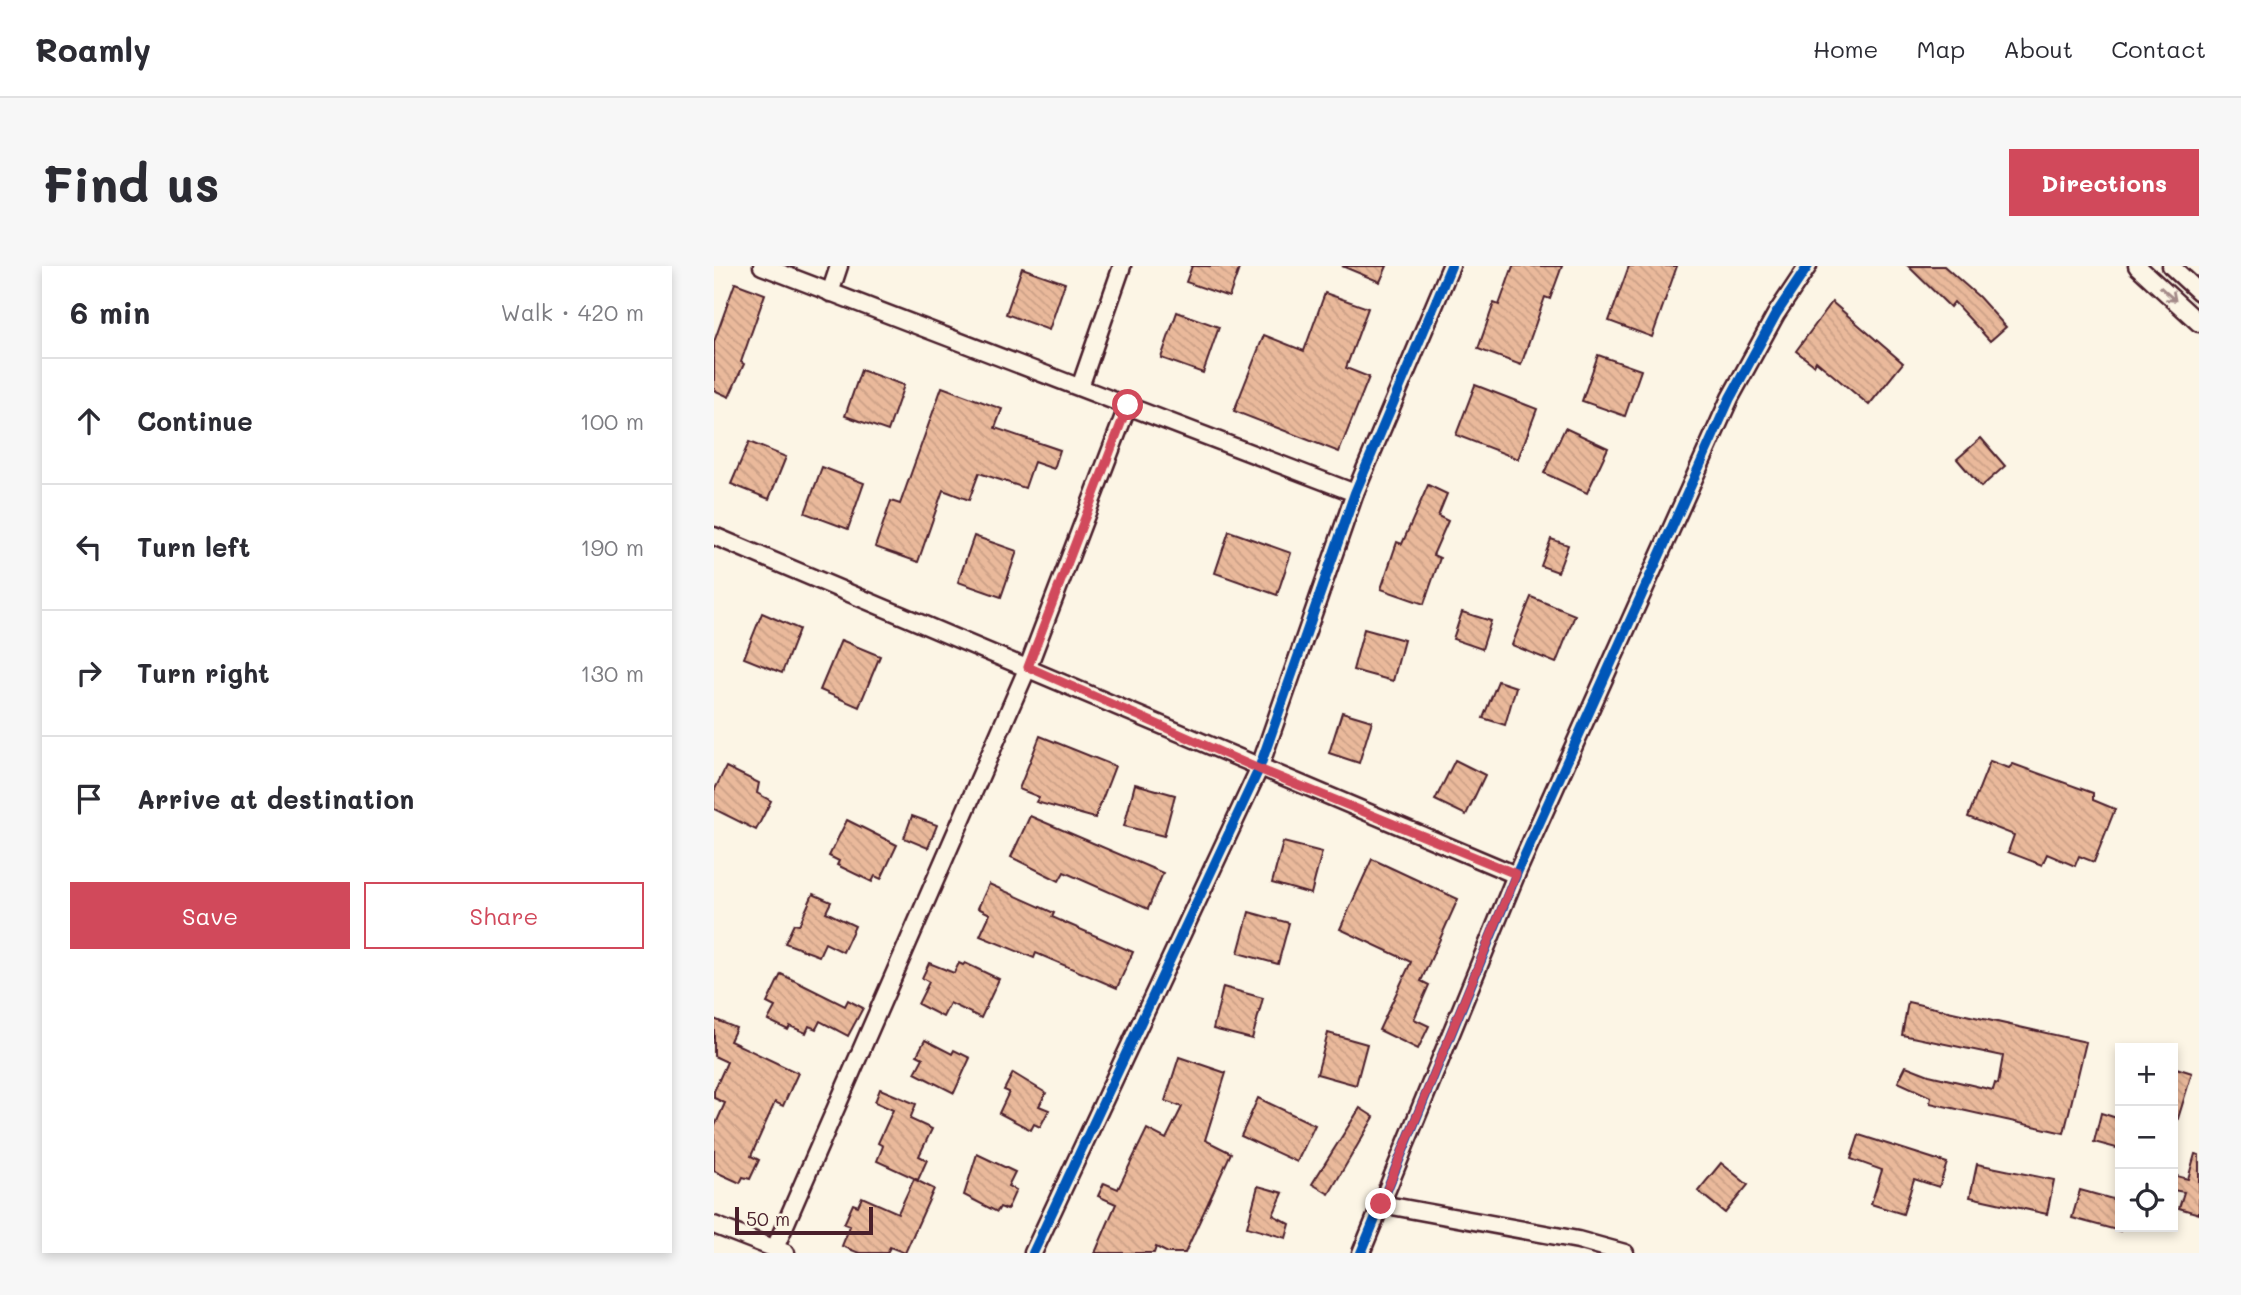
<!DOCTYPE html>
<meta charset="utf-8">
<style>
:root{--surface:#fff;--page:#f7f7f7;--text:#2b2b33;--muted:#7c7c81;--line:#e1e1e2;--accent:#d1495b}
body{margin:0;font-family:Mali,sans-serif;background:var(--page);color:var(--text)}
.controls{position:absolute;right:21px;bottom:21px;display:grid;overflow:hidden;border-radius:0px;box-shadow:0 4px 10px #0003}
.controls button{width:63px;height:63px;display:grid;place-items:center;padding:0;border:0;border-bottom:2px solid var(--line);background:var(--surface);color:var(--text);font:35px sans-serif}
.scale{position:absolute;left:21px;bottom:18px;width:138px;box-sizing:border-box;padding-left:7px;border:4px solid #4a1f2b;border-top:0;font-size:19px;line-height:24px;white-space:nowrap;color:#4a1f2b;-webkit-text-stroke:5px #fcf5e5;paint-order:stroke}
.stop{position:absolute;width:21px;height:21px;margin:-16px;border:5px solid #d1495b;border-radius:50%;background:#fff}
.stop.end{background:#d1495b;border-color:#fff;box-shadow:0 2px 7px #0008}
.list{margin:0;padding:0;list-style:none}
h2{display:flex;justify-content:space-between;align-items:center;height:91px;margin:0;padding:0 28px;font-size:30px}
h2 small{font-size:23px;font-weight:400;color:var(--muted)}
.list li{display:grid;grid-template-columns:46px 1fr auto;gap:21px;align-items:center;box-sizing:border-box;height:126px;padding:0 28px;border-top:2px solid var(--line)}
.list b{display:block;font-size:26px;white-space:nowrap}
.list em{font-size:23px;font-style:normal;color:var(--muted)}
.actions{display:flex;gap:14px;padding:21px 28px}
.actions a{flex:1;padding:16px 0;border:2px solid var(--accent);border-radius:0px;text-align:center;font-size:24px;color:var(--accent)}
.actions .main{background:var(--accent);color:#fff}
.icon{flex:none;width:38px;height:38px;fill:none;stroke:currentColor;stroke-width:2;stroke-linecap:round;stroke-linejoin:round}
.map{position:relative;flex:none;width:1485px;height:987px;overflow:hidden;border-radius:0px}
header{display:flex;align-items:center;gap:42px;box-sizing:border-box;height:98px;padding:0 35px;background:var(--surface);border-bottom:2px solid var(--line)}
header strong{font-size:33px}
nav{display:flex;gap:38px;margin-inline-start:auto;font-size:24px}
.intro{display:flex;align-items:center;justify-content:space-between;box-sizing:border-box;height:168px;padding:0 42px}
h1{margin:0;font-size:49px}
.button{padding:18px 32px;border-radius:0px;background:var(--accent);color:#fff;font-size:24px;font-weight:700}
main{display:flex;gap:42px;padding:0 42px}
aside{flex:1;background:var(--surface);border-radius:0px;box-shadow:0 4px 10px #0003}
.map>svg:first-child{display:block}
</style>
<header>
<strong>Roamly</strong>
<nav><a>Home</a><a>Map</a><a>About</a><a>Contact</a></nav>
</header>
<div class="intro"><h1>Find us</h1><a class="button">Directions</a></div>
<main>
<aside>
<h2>6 min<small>Walk · 420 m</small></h2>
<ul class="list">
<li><svg class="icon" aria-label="ahead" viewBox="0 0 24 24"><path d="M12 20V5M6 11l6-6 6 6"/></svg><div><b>Continue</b></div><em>100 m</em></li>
<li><svg class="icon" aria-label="left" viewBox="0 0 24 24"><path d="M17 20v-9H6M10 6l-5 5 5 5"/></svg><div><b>Turn left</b></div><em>190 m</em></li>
<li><svg class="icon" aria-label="right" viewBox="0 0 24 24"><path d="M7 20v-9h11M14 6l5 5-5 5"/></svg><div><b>Turn right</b></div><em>130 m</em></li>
<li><svg class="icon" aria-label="arrive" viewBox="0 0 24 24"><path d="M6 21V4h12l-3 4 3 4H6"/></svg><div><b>Arrive at destination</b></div></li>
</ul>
<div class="actions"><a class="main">Save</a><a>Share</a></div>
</aside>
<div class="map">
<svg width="1485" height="987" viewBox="0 0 1485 987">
<defs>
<pattern id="building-back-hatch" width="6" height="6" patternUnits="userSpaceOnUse" patternTransform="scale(1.75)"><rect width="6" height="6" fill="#eab99b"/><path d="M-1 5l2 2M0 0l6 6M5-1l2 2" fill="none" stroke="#ca9f86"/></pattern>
</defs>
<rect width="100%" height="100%" fill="#fcf5e5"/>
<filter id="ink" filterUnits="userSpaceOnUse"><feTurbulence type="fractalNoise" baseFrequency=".0143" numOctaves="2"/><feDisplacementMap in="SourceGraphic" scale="14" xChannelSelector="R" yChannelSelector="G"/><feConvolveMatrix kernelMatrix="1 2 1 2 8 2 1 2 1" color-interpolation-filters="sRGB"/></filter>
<g filter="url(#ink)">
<!-- building -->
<g fill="url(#building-back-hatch)" stroke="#4a1f2b" stroke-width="2">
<polygon points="478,0 526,0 515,31 472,16"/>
<polygon points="628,0 673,0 666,16"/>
<polygon points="799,0 848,0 836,33 831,31 807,99 764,83 780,37 785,39"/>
<polygon points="915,0 963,0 938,71 895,55"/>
<polygon points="1194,0 1230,0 1265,31 1292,61 1276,75 1240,36 1236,41"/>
<polygon points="308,2 351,17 335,64 292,48"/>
<polygon points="21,17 51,28 27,96 30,98 15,131 0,124 0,76"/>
<polygon points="611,27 654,42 632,102 655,111 625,186 520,145 550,69 590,85"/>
<polygon points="1118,36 1189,97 1155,139 1102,95 1100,99 1082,85"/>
<polygon points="463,46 505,61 489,107 447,92"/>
<polygon points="884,89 927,104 911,150 868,135"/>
<polygon points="147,104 190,119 174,165 131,150"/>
<polygon points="761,119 823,143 804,193 742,169"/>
<polygon points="228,121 288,143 281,162 346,184 340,203 320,196 311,222 265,207 255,234 229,224 204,296 161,281 177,235 186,238"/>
<polygon points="851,162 894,182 873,227 830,207"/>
<polygon points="1267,172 1291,200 1267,221 1243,193"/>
<polygon points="35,176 72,191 55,233 17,218"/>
<polygon points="108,201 150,217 134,263 91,247"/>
<polygon points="714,219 733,228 724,250 734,255 719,289 726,292 710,338 667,323 683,276 688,278"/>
<polygon points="515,265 577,287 563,329 501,307"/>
<polygon points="260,270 303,285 287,331 244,316"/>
<polygon points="837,273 854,279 844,306 827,300"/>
<polygon points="817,331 861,349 842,397 798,379"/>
<polygon points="748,346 777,355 768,383 739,373"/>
<polygon points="48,347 85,363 68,407 30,392"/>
<polygon points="650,363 690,374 679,415 639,404"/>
<polygon points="127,374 166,390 145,441 106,424"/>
<polygon points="784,415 802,421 791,459 769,452"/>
<polygon points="628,446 658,455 645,497 615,487"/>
<polygon points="326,470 401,500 381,552 322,536 325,531 305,523"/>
<polygon points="741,494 771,509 752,549 721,534"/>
<polygon points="1276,495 1295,502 1299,498 1379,527 1379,534 1401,543 1380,596 1365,590 1361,600 1333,588 1328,599 1294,586 1300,569 1254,551"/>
<polygon points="12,501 45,517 43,527 57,535 42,564 0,543 0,525"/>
<polygon points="421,518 461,529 450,570 410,560"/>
<polygon points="198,550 223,559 214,582 190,572"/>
<polygon points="316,550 449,607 434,643 350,606 345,615 297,591"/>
<polygon points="133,554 183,579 167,613 161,610 158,616 123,599 125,595 115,590"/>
<polygon points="569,576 608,586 597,628 558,617"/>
<polygon points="658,593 744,633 707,715 715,719 700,753 715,760 704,783 665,764 697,696 626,663"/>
<polygon points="275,618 340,647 338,651 419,686 403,722 322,687 320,692 266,670 276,648 264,642"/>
<polygon points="99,628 117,636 112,646 141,660 129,686 111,677 105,690 71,677 80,658 85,659"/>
<polygon points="535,646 575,657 564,698 524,687"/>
<polygon points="215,697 240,707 245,697 249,699 251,697 285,713 267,752 236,737 229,751 204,738 215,716 208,712"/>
<polygon points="67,708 131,740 134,734 149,742 134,770 106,755 102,763 95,760 92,767 76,760 74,764 54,754 61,741 53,737"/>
<polygon points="509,721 549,732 538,773 499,763"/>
<polygon points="1194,736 1372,776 1350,867 1216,837 1217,831 1184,816 1192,800 1215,809 1279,824 1281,817 1284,818 1289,790 1188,769"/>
<polygon points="0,753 22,762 16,775 84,807 69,840 61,836 37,890 45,894 36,913 29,911 26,917 0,905 0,862 11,837 0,832 0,825 13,796 0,790"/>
<polygon points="614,767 653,778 642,819 603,808"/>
<polygon points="211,774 238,788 240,784 256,792 240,827 201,807 209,792 203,789"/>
<polygon points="465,791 512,807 491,874 517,887 471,987 454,987 442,981 440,987 381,987 402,938 384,930 390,917 404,923 433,863 452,873 468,841 451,835"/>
<polygon points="1459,801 1478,807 1462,859 1459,858"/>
<polygon points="299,807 332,827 325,840 335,844 326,861 320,858 317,864 285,847 295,826 290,824"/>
<polygon points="166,823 202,838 196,853 218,863 205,890 213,894 204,914 163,895 169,880 164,877 179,844 161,836"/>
<polygon points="544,832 601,859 583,896 527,870"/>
<polygon points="646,842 660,851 615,928 598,918"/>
<polygon points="1387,847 1406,853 1406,883 1380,876"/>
<polygon points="1145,869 1233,897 1225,921 1200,913 1189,948 1157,938 1168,904 1137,893"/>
<polygon points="263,888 301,906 294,920 302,924 293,944 286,941 283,946 250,929"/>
<polygon points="1481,888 1485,889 1485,948 1465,942 1470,926 1459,924 1459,909 1474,913"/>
<polygon points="1007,897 1034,919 1011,947 984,925"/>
<polygon points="1263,898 1340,914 1333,948 1256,931"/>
<polygon points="200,913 220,923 191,987 176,981 173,987 145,987 128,980 136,960 130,958 139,938 144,940 148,931 184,947"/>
<polygon points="544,920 569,927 559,949 576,958 572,972 533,961"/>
<polygon points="1366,924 1406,935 1406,965 1358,952"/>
</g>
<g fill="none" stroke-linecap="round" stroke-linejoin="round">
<defs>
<g id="minor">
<polyline points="48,0 641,227"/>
<polyline points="1423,0 1485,57"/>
<polyline points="1457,0 1485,26"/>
<polyline points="116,27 125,0"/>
<polyline points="366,121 408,0"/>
<polyline points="0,270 802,609"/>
<polyline points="667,938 864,974 911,987"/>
<polyline points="0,959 72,987"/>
<polyline points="61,982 314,401 414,139"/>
<polyline points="319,987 545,503 641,227 737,0"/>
<polyline points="647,987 802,609 1016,132 1062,48 1094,0"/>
</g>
</defs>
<!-- minor casing -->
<use href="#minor" stroke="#4a1f2b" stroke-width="21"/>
<!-- minor -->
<use href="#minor" stroke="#fcf5e5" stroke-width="16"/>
<defs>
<g id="cycleway">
<polyline points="319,987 545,503 641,227 737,0"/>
<polyline points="647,987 802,609 1016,132 1062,48 1094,0"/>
</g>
</defs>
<!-- cycleway casing -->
<use href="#cycleway" stroke="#fcf5e5" stroke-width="15"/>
<!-- cycleway -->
<use href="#cycleway" stroke="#0057b8" stroke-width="10"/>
</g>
<!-- one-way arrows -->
<defs><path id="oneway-shaft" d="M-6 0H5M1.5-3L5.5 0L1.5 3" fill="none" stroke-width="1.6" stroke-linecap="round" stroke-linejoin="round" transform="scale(1.75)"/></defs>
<use stroke="#a38a88" href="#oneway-shaft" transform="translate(1454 28) rotate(42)"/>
</g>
<g fill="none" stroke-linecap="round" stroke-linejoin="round" filter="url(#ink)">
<!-- route -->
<polyline stroke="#d1495b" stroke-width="9" points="414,139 314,401 545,503 802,608 667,938"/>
</g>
</svg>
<div class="controls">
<button>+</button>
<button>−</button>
<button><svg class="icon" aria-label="locate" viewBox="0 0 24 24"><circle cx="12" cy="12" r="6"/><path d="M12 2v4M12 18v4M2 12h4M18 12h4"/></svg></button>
</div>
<div class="scale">50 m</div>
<div class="stop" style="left:414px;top:139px"></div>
<div class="stop end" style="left:667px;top:938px"></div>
</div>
</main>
